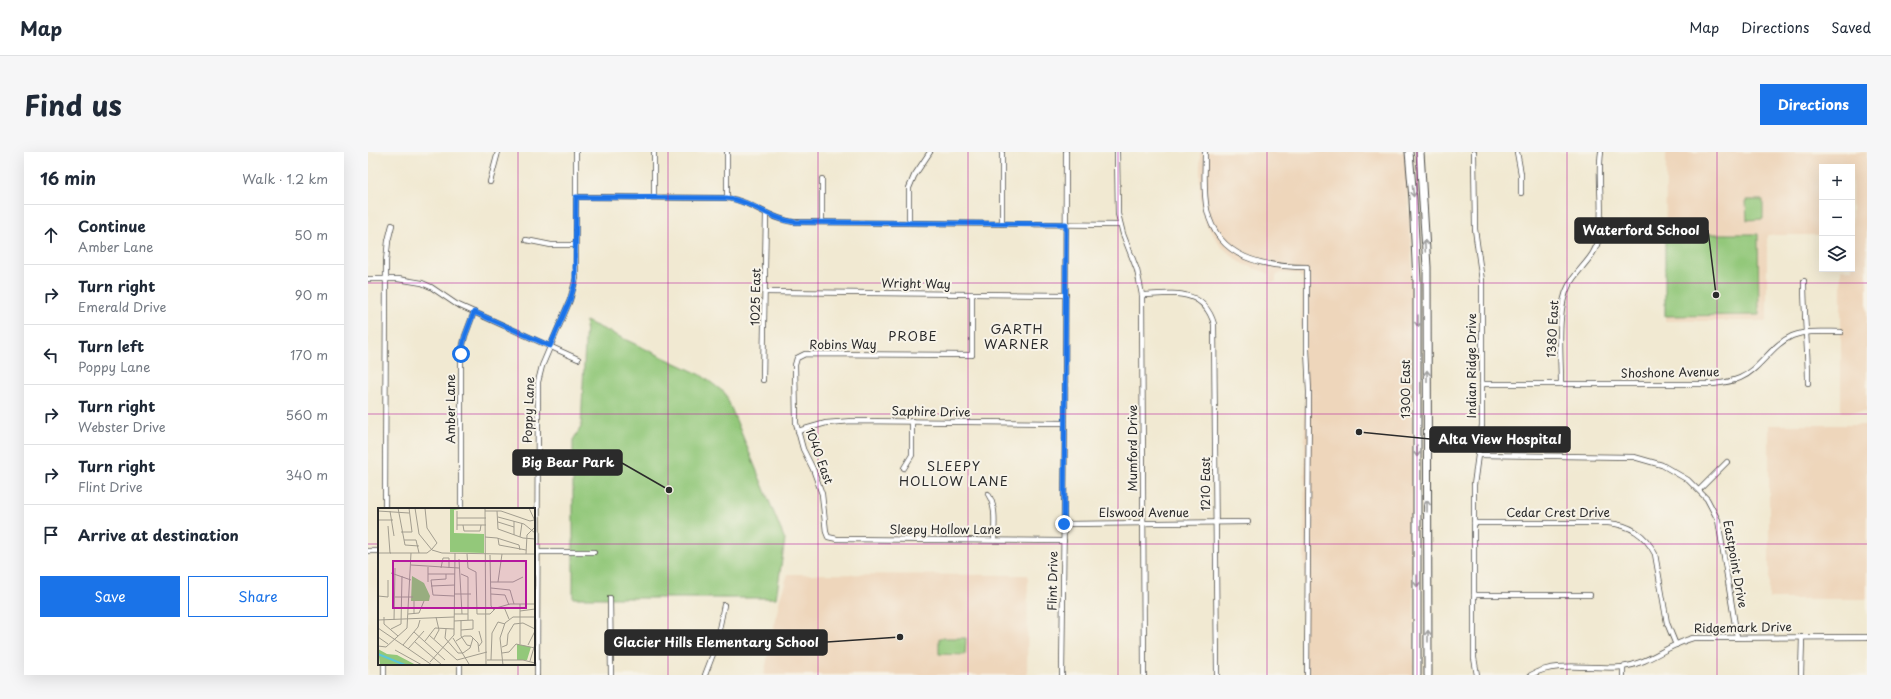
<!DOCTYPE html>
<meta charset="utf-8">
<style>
:root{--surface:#fff;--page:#f6f6f7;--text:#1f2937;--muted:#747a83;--line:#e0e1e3;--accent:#1a73e8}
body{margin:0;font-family:"Playpen Sans",sans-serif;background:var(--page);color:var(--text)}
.controls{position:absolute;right:12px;top:12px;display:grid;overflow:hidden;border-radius:0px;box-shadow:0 4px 16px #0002}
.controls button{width:36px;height:36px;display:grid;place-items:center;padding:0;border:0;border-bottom:1px solid var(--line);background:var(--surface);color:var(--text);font:20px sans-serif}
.stop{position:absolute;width:12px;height:12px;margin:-9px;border:3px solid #1a73e8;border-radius:50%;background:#fff}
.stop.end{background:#1a73e8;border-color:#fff;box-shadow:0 1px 4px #0008}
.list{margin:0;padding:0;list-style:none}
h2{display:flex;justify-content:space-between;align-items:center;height:52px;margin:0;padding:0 16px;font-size:17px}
h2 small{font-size:13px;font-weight:400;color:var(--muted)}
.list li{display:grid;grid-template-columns:26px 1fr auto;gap:12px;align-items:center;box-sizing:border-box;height:60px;padding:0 16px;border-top:1px solid var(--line)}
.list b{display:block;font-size:15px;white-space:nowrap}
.list p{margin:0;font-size:13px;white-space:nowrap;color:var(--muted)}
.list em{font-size:13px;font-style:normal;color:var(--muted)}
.actions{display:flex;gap:8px;padding:12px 16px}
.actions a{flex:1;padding:9px 0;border:1px solid var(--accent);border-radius:0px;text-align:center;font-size:14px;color:var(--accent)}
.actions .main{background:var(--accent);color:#fff}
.icon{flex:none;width:22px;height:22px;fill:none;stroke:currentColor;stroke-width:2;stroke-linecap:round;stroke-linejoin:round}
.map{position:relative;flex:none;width:1499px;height:523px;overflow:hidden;border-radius:0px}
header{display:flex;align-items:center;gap:24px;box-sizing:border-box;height:56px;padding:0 20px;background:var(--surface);border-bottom:1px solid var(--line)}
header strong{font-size:19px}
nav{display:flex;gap:22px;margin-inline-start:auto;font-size:14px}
.intro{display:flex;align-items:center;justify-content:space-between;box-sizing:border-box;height:96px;padding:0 24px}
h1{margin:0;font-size:28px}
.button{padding:10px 18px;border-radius:0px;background:var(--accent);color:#fff;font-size:14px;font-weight:700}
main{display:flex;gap:24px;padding:0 24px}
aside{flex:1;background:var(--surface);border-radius:0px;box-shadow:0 4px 16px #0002}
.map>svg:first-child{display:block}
</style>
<header>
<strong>Map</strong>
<nav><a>Map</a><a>Directions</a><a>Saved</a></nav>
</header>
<div class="intro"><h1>Find us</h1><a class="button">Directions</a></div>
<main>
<aside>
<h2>16 min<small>Walk · 1.2 km</small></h2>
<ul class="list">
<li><svg class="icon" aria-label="ahead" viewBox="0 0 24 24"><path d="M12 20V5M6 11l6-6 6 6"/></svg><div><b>Continue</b><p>Amber Lane</p></div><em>50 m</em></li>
<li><svg class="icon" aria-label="right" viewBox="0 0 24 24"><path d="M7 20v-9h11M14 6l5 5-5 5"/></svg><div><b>Turn right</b><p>Emerald Drive</p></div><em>90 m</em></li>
<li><svg class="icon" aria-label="left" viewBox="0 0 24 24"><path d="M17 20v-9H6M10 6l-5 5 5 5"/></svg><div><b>Turn left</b><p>Poppy Lane</p></div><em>170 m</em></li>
<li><svg class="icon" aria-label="right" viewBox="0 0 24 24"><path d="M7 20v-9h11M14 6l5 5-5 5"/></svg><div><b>Turn right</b><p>Webster Drive</p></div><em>560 m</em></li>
<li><svg class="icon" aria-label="right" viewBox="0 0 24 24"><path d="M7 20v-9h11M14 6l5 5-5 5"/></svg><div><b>Turn right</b><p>Flint Drive</p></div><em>340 m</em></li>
<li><svg class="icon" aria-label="arrive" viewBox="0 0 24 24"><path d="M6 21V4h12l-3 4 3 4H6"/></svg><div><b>Arrive at destination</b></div></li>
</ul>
<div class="actions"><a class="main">Save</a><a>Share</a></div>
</aside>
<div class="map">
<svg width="1499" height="523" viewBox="0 0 1499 523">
<rect width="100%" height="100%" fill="#f7f3e8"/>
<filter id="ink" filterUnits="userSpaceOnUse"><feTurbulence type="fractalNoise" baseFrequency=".025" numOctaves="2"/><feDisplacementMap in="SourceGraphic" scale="8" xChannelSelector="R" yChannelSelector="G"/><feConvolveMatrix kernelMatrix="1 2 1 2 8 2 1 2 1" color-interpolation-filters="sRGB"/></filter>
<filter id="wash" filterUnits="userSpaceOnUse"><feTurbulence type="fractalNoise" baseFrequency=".012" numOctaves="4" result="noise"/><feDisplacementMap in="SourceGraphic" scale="16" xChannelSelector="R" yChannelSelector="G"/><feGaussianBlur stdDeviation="0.9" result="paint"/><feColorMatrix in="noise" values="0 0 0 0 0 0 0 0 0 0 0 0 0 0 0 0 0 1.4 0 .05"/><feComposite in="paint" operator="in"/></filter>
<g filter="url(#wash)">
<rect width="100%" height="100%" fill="#f1e9d2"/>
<!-- built -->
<g fill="#eed6bb">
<polygon points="832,0 1037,0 1043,85 1045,141 1046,512 1044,523 936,523 937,231 934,195 934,177 936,176 933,176 935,127 930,122 913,121 908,124 908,130 902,130 901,123 899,121 875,112 863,103 852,93 839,73 834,58 832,43"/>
<polygon points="1298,0 1499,0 1499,260 1473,260 1473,117 1484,117 1484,15 1454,15 1454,83 1399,83 1399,169 1297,169"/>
<rect x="1401" y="273" width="98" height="174"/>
<polygon points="420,422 660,423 659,523 396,523 412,446"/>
</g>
<!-- green -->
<g fill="#93c87a" stroke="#5f7a52">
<polygon points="1378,48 1395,48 1395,67 1379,68"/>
<polygon points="1297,82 1390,82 1391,163 1297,164"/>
<polygon points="218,169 333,223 357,241 417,388 408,446 205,446 205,288 213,275"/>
<polygon points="571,486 598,486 597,503 571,502"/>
</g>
</g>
<g filter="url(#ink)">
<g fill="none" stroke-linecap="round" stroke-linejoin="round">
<defs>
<g id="minor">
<polyline points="286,0 286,45"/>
<polyline points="359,0 359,46"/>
<polyline points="634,0 634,72"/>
<polyline points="749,0 750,62 755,82 769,118 774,143 776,523"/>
<path d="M837,0c0,19 -2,39 2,58 11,49 57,57 100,57v82l2,43 -2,283"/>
<polyline points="1106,0 1107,77 1114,129 1114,273 1106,333 1106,506 1109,523"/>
<polyline points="1149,0 1153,22 1153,41"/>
<polyline points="454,27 454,70"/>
<polyline points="122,30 130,0"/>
<path d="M208,45l151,1c25,3 42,21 66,24l327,3"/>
<polyline points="541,71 541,36 546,24 562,0"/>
<polyline points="158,88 183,93 208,93"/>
<polyline points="0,127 30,127 54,131 63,135 88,152 210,207"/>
<path d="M1436,129c0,34 4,68 4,102"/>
<polyline points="398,140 698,143"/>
<polyline points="604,142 604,203 437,202 429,206 427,213 428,271 435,297 445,317 454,342 458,380 460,385 469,387 696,389"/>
<path d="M774,143c30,-1 61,-8 72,29l3,351"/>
<polyline points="395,228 398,62"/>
<path d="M1114,232h231c9,-1 18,-2 27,-6 21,-9 31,-33 52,-42 15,-6 33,-4 49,-4"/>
<path d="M1193,232c0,-27 -5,-76 8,-99 9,-17 27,-28 30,-48 5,-28 -2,-57 2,-85"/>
<polyline points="430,279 458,271 484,269 697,271"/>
<polyline points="1110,303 1266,305 1294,313 1320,328 1339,347 1350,368 1369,485"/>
<polyline points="536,316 544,303 544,269"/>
<polyline points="1331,338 1359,310"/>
<path d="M620,342c9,14 6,30 6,46"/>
<polyline points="17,357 18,109 20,89 24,73"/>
<polyline points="93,357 93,201 97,184 106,160"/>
<path d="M1106,371h134c22,2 37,11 47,31l12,69 9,22"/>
<polyline points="696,372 880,370"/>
<polyline points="0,399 11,399"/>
<polyline points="166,400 226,400"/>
<polyline points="1106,443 1222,443"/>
<polyline points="242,446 243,523"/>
<polyline points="242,485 273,485"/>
<polyline points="1255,515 1255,523"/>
<polyline points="16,523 16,512"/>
<polyline points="92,523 92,512"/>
<polyline points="169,523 170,230 174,214 202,148 208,126 208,0"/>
<polyline points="337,523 347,497 356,453"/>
<polyline points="694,523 697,271 698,0"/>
<path d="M1163,523c25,-15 63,-5 91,-8 29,-4 45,-22 71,-29l174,-1"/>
<polyline points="1433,523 1434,485"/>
</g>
<g id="primary">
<polyline points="1041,0 1045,47 1049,129 1049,523"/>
<polyline points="1052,0 1059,115 1060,523"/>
</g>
</defs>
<!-- minor casing -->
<use href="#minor" stroke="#494844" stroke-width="6"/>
<!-- primary casing -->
<use href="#primary" stroke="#494844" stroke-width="9"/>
<!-- minor -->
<use href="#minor" stroke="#fff" stroke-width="4.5"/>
<!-- primary -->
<use href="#primary" stroke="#fff" stroke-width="7"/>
</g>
<!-- one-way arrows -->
<defs><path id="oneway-shaft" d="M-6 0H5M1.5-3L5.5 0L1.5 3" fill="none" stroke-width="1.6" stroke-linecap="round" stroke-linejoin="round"/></defs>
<g stroke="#a0a0a0">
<use href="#oneway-shaft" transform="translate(1045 39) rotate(84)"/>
<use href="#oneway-shaft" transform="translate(1057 94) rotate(-93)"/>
<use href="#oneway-shaft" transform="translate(1050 169) rotate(90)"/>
<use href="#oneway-shaft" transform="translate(1059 224) rotate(-90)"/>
<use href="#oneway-shaft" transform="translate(1049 299) rotate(90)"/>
<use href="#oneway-shaft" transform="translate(1059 354) rotate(-90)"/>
<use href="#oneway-shaft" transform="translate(1049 429) rotate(90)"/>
<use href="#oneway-shaft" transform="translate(1060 484) rotate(-90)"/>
</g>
</g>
<g fill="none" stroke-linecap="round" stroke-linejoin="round" filter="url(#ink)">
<!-- route -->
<path stroke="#1a73e8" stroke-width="5" d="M93,202l4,-18 9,-24 76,34 20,-46 5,-17 1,-86 151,1c25,3 42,21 67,24l272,2 -2,300"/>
</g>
<!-- grid -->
<path fill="none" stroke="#b5179e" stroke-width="1" stroke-opacity="0.55" d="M150,0v357M300,0v523M450,0v523M600,0v523M750,0v523M899,0v523M1049,0v523M1199,0v523M1349,0v523M0,131h1499M0,262h1499M0,392h11M166,392h1333M150,512v11"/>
<g text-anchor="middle" stroke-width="4" stroke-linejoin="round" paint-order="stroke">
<!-- street labels -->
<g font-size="12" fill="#2b2b2b" stroke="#f7f3e8">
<text transform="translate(548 132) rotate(1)" y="4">Wright Way</text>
<text transform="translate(388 145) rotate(-89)" y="4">1025 East</text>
<text transform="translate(1185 177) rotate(-87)" y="4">1380 East</text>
<text x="475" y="197">Robins Way</text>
<text transform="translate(1104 214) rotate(-90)" y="4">Indian Ridge Drive</text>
<text transform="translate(1302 221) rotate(-1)" y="4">Shoshone Avenue</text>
<text transform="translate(1038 237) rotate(-90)" y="4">1300 East</text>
<text transform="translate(83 257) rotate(-90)" y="4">Amber Lane</text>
<text transform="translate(161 258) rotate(-88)" y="4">Poppy Lane</text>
<text transform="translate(563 260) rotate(1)" y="4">Saphire Drive</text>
<text transform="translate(765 296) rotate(-90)" y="4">Mumford Drive</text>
<text transform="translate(451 304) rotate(70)" y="4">1040 East</text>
<text transform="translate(838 332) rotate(-90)" y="4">1210 East</text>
<text x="776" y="365">Elswood Avenue</text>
<text x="1190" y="365">Cedar Crest Drive</text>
<text x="577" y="382">Sleepy Hollow Lane</text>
<text transform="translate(1367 412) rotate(80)" y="4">Eastpoint Drive</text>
<text transform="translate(685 429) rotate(-89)" y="4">Flint Drive</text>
<text transform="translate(1375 476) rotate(-1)" y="4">Ridgemark Drive</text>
</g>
<!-- neighbourhood labels -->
<g font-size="13" letter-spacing="1" fill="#2b2b2b" stroke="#f7f3e8">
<text x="649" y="182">GARTH<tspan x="649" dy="15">WARNER</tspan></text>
<text x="545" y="189">PROBE</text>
<text x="586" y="319">SLEEPY<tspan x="586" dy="15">HOLLOW LANE</tspan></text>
</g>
</g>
<!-- overview -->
<g transform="translate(10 356)">
<rect width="157" height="157" fill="#f1e9d2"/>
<path d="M72,0h17l-13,2v23l30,1v19l-34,-1zM34,68l12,7 6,13 -1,5h-18zM139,136l14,3 -4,13h-10zM0,141l9,5 10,1 19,10h-36z" fill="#93c87a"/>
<path fill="none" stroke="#5cc7d7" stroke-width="2" d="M0,146l27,11"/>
<path fill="none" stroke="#a29d8f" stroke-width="1" d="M20,0l7,37 14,1M37,0l4,26 13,16 10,3 60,1M47,0l2,20 10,15 -5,6M107,0l1,157M151,0l6,13M0,3l31,2M12,3l4,25M79,3v19M107,3h16l29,10 4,-1M119,3l1,18 25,9 12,1M120,9l26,7 11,9M79,10h29M0,12h15M120,14l16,5M79,17h29M85,17l1,6h16l1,-6M10,18l2,27M23,24h11l-3,-24M136,27v-14M107,29l12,1 22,7 1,5M142,29l2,-14M120,30l1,7 27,5M26,32h12l3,13M0,45h13M12,45h37l5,-4M89,46l1,14 8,4 1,42h13l6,-6 14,-4h25M124,46h33M148,46l1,-19 8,-8M112,47l1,51 3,4M81,51l3,55M33,57l48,3M63,60l2,-10h6v10M13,65l20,7M50,66h27M68,66v5l-15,1 2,15 21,1M83,66l7,3v43M50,74v-15M113,74h22l10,-5M120,74l4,-28M53,78l24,-1M113,80l19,2 4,14M76,86h17M113,86l14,1 4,10M0,88l10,1v-17M14,89h21M36,93v13M142,96v40M126,99l5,12M142,103l15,-2M30,106l11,-1 5,-12M76,106h14M6,109v7l14,12M0,112l76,-3M16,112l1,-52M83,112v16l6,9 4,1M76,113l19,-1v9l-12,1M0,120l54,37M13,121l10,-5 1,-48M68,121l-1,9 13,15h5l7,-5 3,-10M36,124l31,28M51,127l28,25 30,-8M0,129l10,7M75,130l16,26M56,131l5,-9 -3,-13M47,133l10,-13 19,1M78,133l8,-5h7l7,7 1,9M37,134l27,23M25,137l15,-18 2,-7M150,137l7,-14M0,138l8,1 21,-19 4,-75M101,138l3,-4 -3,-11M124,139l5,-2 1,-11 6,-10 9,-1 12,6M30,141l16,-18M17,142l27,15M124,145l7,-1 7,-8 19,4M109,152h36l12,3M113,152l1,-27 6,-11 7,2M152,153l5,-17M52,154l24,-27 1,-82M125,157l-3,-27 5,-15 8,-6h22"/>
<path fill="#b5179e" fill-opacity="0.15" stroke="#b5179e" stroke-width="2" d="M15,53h133v47h-133z"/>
<rect width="157" height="157" fill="none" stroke="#2b2b2b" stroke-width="2"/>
</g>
<!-- callouts -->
<path fill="none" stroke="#2b2b2b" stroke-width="1.5" d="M1348 143L1340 78M991 280L1062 287M301 338L254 311M532 485L459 490"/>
<g fill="#2b2b2b" stroke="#f7f3e8" stroke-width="1.5">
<circle cx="1348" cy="143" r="4"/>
<circle cx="991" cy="280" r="4"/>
<circle cx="301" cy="338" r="4"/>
<circle cx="532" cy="485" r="4"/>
</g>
<g fill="#2b2b2b" stroke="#2b2b2b" stroke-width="1.5">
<rect x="1207" y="66" width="133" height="25" rx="4"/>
<rect x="1062" y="275" width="140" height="25" rx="4"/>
<rect x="145" y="298" width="109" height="25" rx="4"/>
<rect x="237" y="478" width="222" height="25" rx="4"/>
</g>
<g font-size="13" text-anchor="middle" font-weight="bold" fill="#fff">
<text x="1273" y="83">Waterford School</text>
<text x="1132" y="292">Alta View Hospital</text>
<text x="200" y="315">Big Bear Park</text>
<text x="348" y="495">Glacier Hills Elementary School</text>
</g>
</svg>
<div class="controls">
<button>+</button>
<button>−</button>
<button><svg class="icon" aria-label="layers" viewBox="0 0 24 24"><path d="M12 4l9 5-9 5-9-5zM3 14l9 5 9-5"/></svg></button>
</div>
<div class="stop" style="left:93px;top:202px"></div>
<div class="stop end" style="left:696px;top:372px"></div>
</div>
</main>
